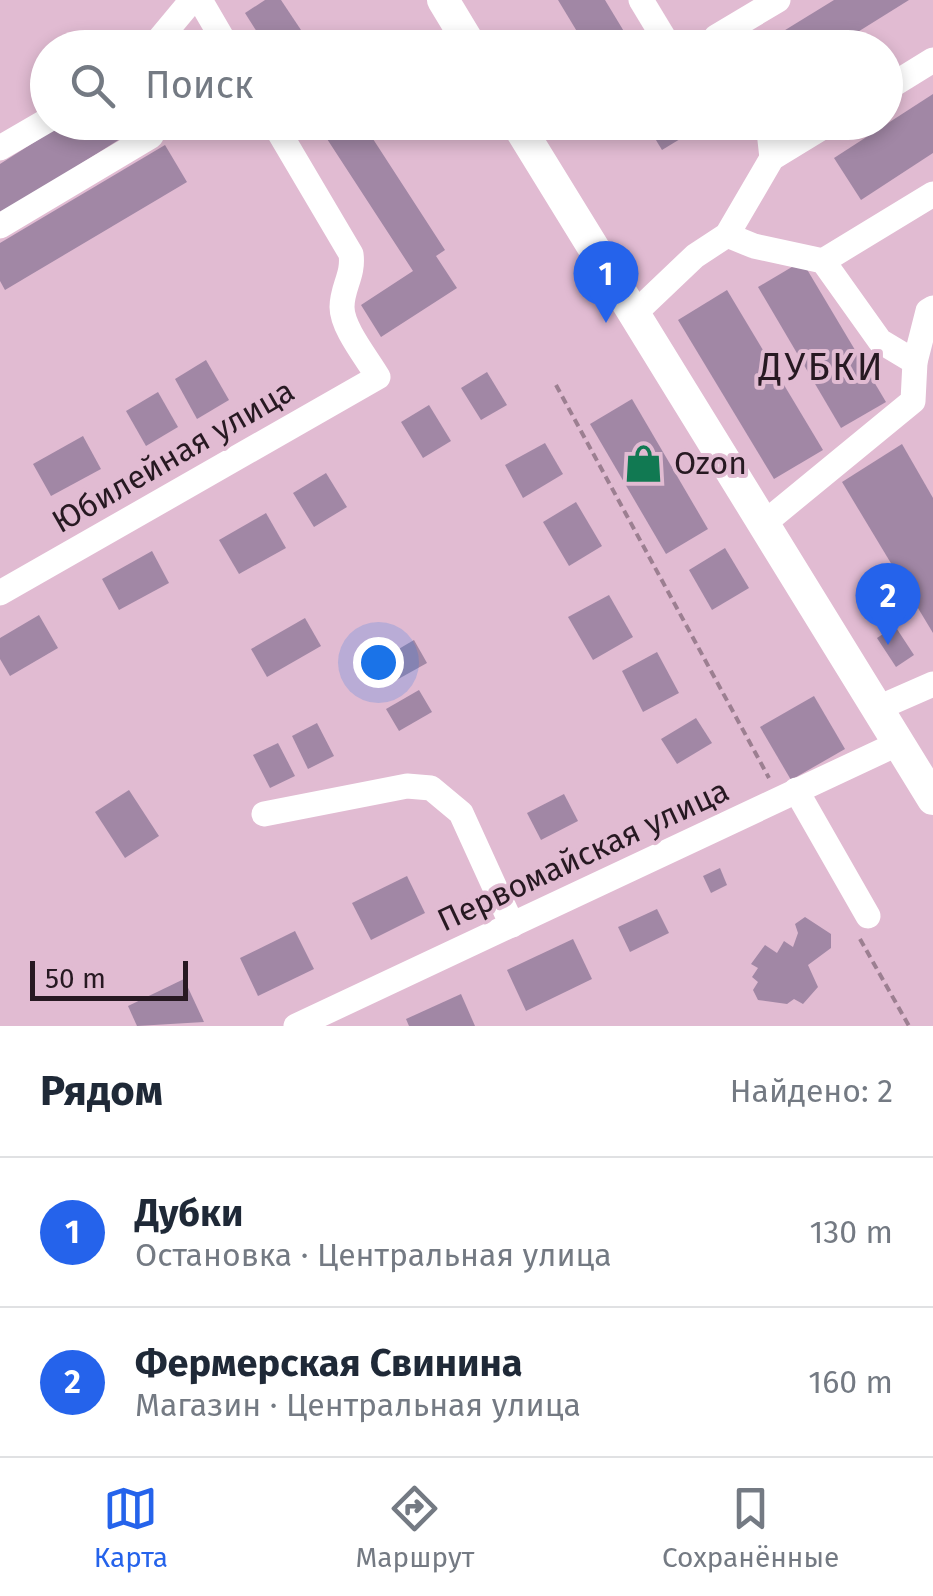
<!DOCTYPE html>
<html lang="ru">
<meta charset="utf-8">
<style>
:root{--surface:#fff;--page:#f2f2f3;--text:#1f2937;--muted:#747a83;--line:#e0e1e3;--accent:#2563eb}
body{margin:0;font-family:"Fira Sans",sans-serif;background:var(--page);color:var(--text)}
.scale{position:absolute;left:30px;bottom:25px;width:158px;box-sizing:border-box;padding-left:10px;border:5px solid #271922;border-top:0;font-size:28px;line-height:35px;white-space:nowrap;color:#271922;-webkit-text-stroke:8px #e1bbd2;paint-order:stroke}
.you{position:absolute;left:378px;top:662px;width:35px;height:35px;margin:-25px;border:8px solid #fff;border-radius:50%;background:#1a73e8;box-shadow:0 0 0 15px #1a73e833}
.badge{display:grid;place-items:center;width:65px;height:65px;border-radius:50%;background:var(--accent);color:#fff;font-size:32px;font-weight:700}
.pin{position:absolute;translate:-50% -82px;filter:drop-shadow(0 2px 5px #0008)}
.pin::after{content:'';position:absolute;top:52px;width:35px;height:30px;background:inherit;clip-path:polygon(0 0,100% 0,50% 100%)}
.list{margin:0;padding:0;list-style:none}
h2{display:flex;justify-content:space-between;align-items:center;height:130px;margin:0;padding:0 40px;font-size:42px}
h2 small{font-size:32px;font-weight:400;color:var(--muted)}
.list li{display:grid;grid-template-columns:65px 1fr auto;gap:30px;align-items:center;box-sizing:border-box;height:150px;padding:0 40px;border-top:2px solid var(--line)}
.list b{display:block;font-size:38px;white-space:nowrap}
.list p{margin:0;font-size:32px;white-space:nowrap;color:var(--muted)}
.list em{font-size:32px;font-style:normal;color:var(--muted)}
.icon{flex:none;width:55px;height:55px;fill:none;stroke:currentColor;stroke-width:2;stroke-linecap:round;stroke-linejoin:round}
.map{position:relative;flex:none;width:933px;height:1026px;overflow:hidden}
.search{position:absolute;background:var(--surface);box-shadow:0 5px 15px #0003;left:30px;right:30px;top:30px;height:110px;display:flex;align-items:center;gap:25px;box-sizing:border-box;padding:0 35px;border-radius:55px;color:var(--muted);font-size:38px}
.sheet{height:430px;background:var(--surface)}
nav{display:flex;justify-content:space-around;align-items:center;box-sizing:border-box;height:140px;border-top:2px solid var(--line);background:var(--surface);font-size:28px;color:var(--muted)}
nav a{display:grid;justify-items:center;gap:5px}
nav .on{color:var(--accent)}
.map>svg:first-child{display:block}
</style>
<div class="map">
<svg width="933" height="1026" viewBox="0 0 933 1026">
<rect width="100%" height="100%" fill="#e1bbd2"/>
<!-- building -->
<g fill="#a187a5">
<polygon points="265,0 281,0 313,48 267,48 245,13"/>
<polygon points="558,0 605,0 634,48 587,48"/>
<polygon points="834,0 909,0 832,48 756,48"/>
<polygon points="933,94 933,153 861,200 834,158"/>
<polygon points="66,122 136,122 139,127 0,215 0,164"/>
<polygon points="316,122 362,122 445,250 436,256 457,288 381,337 361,305 413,271"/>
<polygon points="645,122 708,122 662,150"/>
<polygon points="165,145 187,182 5,290 0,281 0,243"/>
<polygon points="802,261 886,402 841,428 758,287"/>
<polygon points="727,290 823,450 774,479 678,320"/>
<polygon points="206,360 229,400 197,419 175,379"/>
<polygon points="487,372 507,405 481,420 461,388"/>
<polygon points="158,392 178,427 146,446 126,411"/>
<polygon points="632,399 708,529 666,554 590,424"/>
<polygon points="429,405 451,441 423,458 401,422"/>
<polygon points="83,436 101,469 51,496 33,464"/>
<polygon points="545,443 563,474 523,498 505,465"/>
<polygon points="902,444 933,498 933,633 842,482"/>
<polygon points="326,473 347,507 314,527 293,493"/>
<polygon points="576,502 602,546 569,566 543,522"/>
<polygon points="266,513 286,548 239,574 219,540"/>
<polygon points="725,548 749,588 712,610 689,570"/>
<polygon points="152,551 169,583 119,610 102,579"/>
<polygon points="609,595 633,637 593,660 568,617"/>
<polygon points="39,615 58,648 10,676 0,659 0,638"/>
<polygon points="305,618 321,646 267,677 251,649"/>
<polygon points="895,626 914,655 896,667 877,638"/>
<polygon points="414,640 427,663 393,682 380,660"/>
<polygon points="657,652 679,693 643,712 622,671"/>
<polygon points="419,690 432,712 399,731 386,709"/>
<polygon points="814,696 845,749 791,780 760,727"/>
<polygon points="696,718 712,743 677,764 661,739"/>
<polygon points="317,723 334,756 308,769 292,736"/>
<polygon points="278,743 295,776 270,788 253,755"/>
<polygon points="129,790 159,836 125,858 95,812"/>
<polygon points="564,794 578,821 541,840 527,813"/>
<polygon points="720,868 727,885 711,893 703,876"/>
<polygon points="407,876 425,913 371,940 352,903"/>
<polygon points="657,909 669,933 630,952 618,927"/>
<polygon points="805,917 831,934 831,948 808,965 818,987 803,1004 794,999 787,1004 758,1000 753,990 758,982 752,977 758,968 751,964 765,945 777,953 784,941 793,947 798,933 795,924"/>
<polygon points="295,931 314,969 258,996 240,958"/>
<polygon points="573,939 592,979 526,1011 507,970"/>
<polygon points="184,979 204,1022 137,1026 128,1006"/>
<polygon points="461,994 475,1026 409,1026 406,1019"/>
</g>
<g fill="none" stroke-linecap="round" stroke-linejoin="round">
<!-- path -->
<g stroke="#9c7f91" stroke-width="4" stroke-dasharray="8 5" stroke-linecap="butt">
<polyline points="556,385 769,778"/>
<polyline points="860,939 909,1026"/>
</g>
<!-- minor -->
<g stroke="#fff" stroke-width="25">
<polyline points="200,0 228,48"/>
<polyline points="641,0 670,48"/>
<polyline points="152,48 192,0"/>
<polyline points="722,48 716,37 778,0"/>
<polyline points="886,89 933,60"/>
<polyline points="768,122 772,158"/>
<polyline points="0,148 48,120"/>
<polyline points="0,226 151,136 158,122"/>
<polyline points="727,235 754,246 823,261 880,341 915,362"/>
<polyline points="823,261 933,194"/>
<polyline points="633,315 695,256 727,235 772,158 831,122"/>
<polyline points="762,525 913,401 915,362 928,311 933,308"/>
<path d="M0,593l378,-216c-11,-19 -36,-49 -36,-70 0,-20 12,-32 9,-53l-78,-132"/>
<polyline points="876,709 933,684"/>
<polyline points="796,790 868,916"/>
<polyline points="264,814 407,786 431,788 461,813 512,925"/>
<polyline points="296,1026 899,743"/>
</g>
<!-- major -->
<g stroke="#fff" stroke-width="32">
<polyline points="443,0 472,48"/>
<polyline points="516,122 933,799"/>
</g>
</g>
<!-- icons -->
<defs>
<symbol id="shop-bare" viewBox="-9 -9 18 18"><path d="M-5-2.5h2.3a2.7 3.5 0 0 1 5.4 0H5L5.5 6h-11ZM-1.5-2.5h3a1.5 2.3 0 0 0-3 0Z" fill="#117952" stroke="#e1bbd2" stroke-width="2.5" paint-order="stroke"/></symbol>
</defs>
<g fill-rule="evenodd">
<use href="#shop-bare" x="616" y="436" width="55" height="55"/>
</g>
<g text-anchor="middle" stroke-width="8" stroke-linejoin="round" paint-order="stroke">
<!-- street labels -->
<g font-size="32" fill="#271922" stroke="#e1bbd2">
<text transform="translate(173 456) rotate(-30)" y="11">Юбилейная улица</text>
<text transform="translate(583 855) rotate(-25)" y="11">Первомайская улица</text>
</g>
<!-- poi labels -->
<g font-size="32" fill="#271922" stroke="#e1bbd2" text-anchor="start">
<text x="674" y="474">Ozon</text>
</g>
<!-- quarter labels -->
<g font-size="38" letter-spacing="2.5" fill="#271922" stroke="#e1bbd2">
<text x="822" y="380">ДУБКИ</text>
</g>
</g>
</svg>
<div class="scale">50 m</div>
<div class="you"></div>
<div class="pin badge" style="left:606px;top:323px">1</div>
<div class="pin badge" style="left:888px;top:645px">2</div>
<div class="search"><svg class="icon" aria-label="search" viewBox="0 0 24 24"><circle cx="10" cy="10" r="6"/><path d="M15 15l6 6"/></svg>Поиск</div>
</div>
<section class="sheet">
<h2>Рядом<small>Найдено: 2</small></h2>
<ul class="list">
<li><span class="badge">1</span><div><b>Дубки</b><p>Остановка · Центральная улица</p></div><em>130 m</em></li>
<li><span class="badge">2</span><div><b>Фермерская Свинина</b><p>Магазин · Центральная улица</p></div><em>160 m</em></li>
</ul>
</section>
<nav>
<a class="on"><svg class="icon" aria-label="map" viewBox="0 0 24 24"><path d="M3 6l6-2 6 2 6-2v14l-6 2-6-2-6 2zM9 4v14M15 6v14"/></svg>Карта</a>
<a><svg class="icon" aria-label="directions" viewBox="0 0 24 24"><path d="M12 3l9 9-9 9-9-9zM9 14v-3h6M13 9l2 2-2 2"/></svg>Маршрут</a>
<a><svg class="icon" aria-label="saved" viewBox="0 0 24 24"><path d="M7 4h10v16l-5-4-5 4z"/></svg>Сохранённые</a>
</nav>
